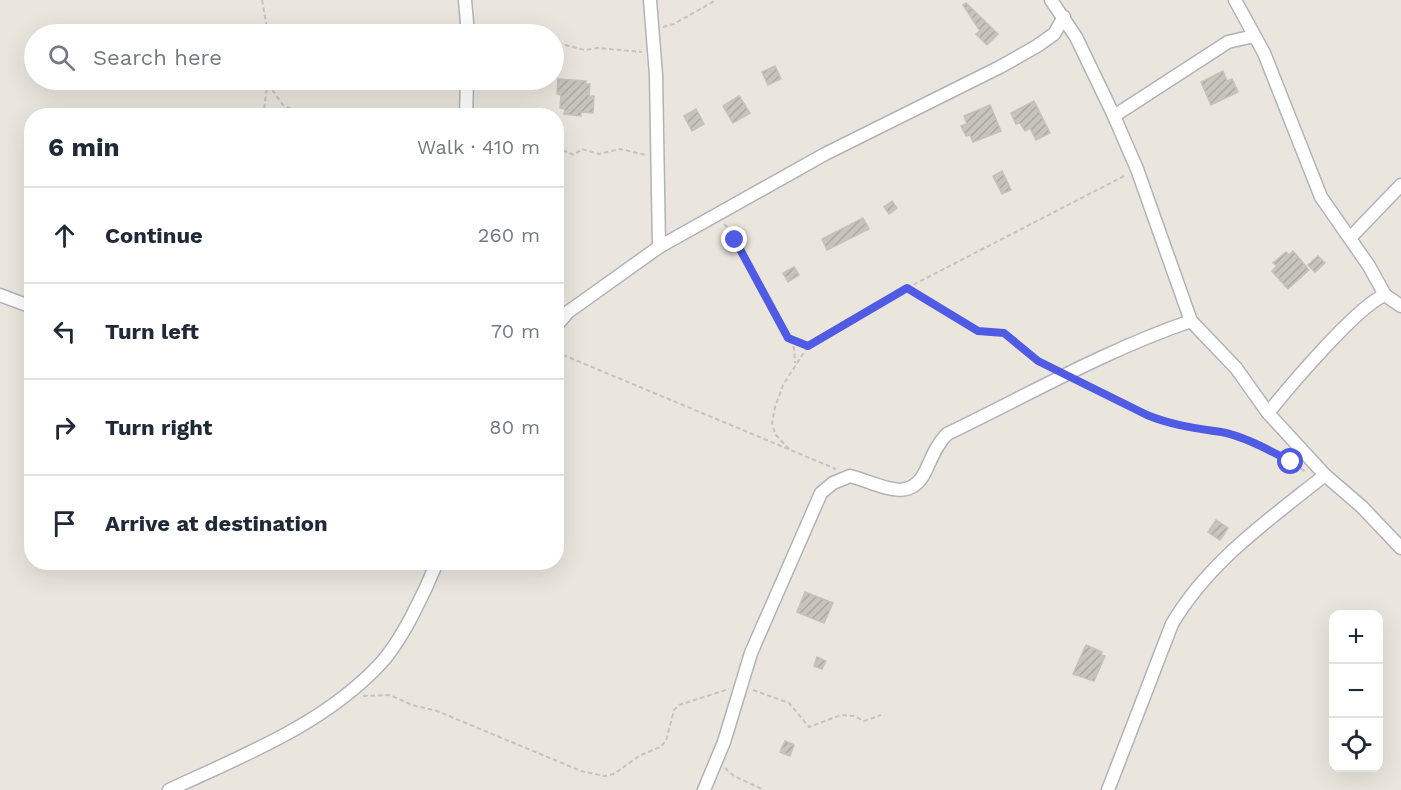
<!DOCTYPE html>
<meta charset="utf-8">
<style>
:root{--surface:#fff;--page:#f2f2f3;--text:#1f2937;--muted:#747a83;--line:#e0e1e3}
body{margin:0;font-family:"Work Sans",sans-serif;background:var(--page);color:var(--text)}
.controls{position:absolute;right:18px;bottom:18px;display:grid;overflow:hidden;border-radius:12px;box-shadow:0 6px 24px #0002}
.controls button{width:54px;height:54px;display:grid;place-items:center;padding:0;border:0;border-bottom:2px solid var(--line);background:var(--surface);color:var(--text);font:30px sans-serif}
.stop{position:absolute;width:18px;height:18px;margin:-14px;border:4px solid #505be5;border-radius:50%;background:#fff}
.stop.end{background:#505be5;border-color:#fff;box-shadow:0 2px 6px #0008}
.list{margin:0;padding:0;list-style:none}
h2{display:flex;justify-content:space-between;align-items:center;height:78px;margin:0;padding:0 24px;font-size:26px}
h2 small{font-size:20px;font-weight:400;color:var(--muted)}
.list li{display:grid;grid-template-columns:39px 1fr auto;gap:18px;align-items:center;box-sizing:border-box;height:96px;padding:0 24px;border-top:2px solid var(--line)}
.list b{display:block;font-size:22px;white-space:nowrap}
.list em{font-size:20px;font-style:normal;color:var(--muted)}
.icon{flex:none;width:33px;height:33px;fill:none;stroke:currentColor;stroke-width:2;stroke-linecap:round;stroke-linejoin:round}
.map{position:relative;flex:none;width:1401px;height:790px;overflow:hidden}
.search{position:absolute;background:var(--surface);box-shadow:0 6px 24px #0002;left:24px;top:24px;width:540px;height:66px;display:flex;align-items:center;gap:15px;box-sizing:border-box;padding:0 21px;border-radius:33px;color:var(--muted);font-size:22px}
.panel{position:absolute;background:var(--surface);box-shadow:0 6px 24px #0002;left:24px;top:108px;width:540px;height:462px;border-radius:24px}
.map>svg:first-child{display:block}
</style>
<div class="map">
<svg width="1401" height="790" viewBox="0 0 1401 790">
<defs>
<pattern id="building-hatch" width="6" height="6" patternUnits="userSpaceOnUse" patternTransform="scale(1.5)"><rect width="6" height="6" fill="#c6c4bc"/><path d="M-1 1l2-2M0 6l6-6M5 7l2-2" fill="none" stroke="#aaa9a2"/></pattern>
</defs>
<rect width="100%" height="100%" fill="#eae6dd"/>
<!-- building -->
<g fill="url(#building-hatch)" stroke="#c5c2b7" stroke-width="1.5">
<polygon points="966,3 998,34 987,45 976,34 980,31 963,5"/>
<polygon points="775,66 781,79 768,85 762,72"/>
<polygon points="1223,71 1227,81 1232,79 1238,92 1211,105 1201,82"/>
<polygon points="558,79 586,81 585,84 590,84 589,96 594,96 593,113 581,112 581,116 564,114 565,109 560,108 561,95 557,94"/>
<polygon points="739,96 750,113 733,123 723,106"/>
<polygon points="1034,101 1050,133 1036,140 1030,128 1025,131 1020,123 1016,124 1011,113"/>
<polygon points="990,105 1001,131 973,142 970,135 966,136 961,126 967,124 964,116"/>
<polygon points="696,109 704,124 692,131 684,116"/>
<polygon points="1002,171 1011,190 1002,194 993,176"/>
<polygon points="892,201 897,208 889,214 884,207"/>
<polygon points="863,218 869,229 827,250 822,239"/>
<polygon points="1293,251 1309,270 1288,289 1272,271 1277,266 1273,263 1286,252 1289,255"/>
<polygon points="1318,256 1325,263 1315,272 1308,265"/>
<polygon points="794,267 799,275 788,282 783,273"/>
<polygon points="1216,520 1228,528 1220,540 1208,532"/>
<polygon points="805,592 833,603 824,623 797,612"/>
<polygon points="1086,645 1102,652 1101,655 1105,656 1094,681 1073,674"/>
<polygon points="817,657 826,661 822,669 814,666"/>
<polygon points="785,741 794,745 790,756 780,752"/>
</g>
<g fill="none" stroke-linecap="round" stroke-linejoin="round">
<defs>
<g id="street">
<polyline points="465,0 468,34"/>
<polyline points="650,0 656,75 659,247"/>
<polyline points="1051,0 1076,37 1114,116 1137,169 1191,321 1236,368 1268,413 1325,475 1362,507 1401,548"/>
<polyline points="1235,0 1264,53 1321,197 1369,266 1385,295"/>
<polyline points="466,116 467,80"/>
<polyline points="1114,116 1228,42 1254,36"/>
<polyline points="1350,238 1401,185"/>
<polyline points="0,295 32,307"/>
<polyline points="556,326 568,312 659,247 825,154 1000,67 1037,46 1054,34 1064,17"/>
<path d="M1268,413c20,-25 90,-108 117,-118l16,11"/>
<path d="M169,790c73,-34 156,-66 212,-127 21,-23 44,-71 56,-101"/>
<path d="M704,790l20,-48 27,-89 70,-160 12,-10 17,-7c28,7 60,30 76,-6 6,-13 11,-26 21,-36 81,-39 159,-84 244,-113"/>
<path d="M1108,790l64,-166c37,-63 98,-105 153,-149"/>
</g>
</defs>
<!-- street casing -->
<use href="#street" stroke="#b1b2bc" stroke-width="15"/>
<!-- path -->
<g stroke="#c3c3c3" stroke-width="2" stroke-dasharray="4.5 3" stroke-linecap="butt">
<polyline points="262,0 268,34"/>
<polyline points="663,27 674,24 716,0"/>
<polyline points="565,45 585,50 598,48 642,52"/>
<polyline points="268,84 283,105 307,116"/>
<polyline points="263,116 268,80"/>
<polyline points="556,147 574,155 582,149 599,154 620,149 646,155"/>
<polyline points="724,224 732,232 788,338 808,346"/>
<polyline points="907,288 978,331 1004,333 1026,354 1054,367"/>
<polyline points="789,340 794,348 795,363"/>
<polyline points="556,352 836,469"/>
<path d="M1080,381c27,14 55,31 83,41 19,7 40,6 60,10 29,7 58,23 83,40"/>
<polyline points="789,449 775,434 772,423 775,407 783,385 808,346 907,288 1126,175"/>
<polyline points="753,690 789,703 809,727 841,715 854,716 864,721 881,715"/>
<polyline points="363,696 390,695 412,705 437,711 581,771 604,776 614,774 639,756 660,747 666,741 674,710 679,705 729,689"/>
<polyline points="725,768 734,776 764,790"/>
</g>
<!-- street -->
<use href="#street" stroke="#fff" stroke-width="12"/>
</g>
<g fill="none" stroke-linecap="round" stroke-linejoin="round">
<!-- route -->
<path stroke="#505be5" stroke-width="8" d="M735,240l53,98 20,8 99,-58 71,43 26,2 34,28 109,54c24,10 48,13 74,17 23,4 49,18 70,30"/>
</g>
</svg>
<div class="controls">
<button>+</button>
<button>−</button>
<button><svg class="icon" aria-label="locate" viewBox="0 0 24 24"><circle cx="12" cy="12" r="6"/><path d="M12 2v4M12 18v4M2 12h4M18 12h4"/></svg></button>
</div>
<div class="stop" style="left:1291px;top:462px"></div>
<div class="stop end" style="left:735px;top:240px"></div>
<div class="search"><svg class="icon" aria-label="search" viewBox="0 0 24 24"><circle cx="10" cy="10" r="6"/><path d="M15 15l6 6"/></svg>Search here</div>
<section class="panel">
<h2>6 min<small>Walk · 410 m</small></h2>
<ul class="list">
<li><svg class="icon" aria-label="ahead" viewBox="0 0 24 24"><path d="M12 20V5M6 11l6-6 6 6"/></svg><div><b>Continue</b></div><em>260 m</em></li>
<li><svg class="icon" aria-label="left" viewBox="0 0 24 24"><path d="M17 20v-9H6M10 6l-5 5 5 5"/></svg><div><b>Turn left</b></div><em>70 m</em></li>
<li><svg class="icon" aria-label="right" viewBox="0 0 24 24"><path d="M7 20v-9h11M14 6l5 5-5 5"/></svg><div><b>Turn right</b></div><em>80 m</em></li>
<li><svg class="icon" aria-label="arrive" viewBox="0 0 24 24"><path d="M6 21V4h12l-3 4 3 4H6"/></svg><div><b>Arrive at destination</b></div></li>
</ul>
</section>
</div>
